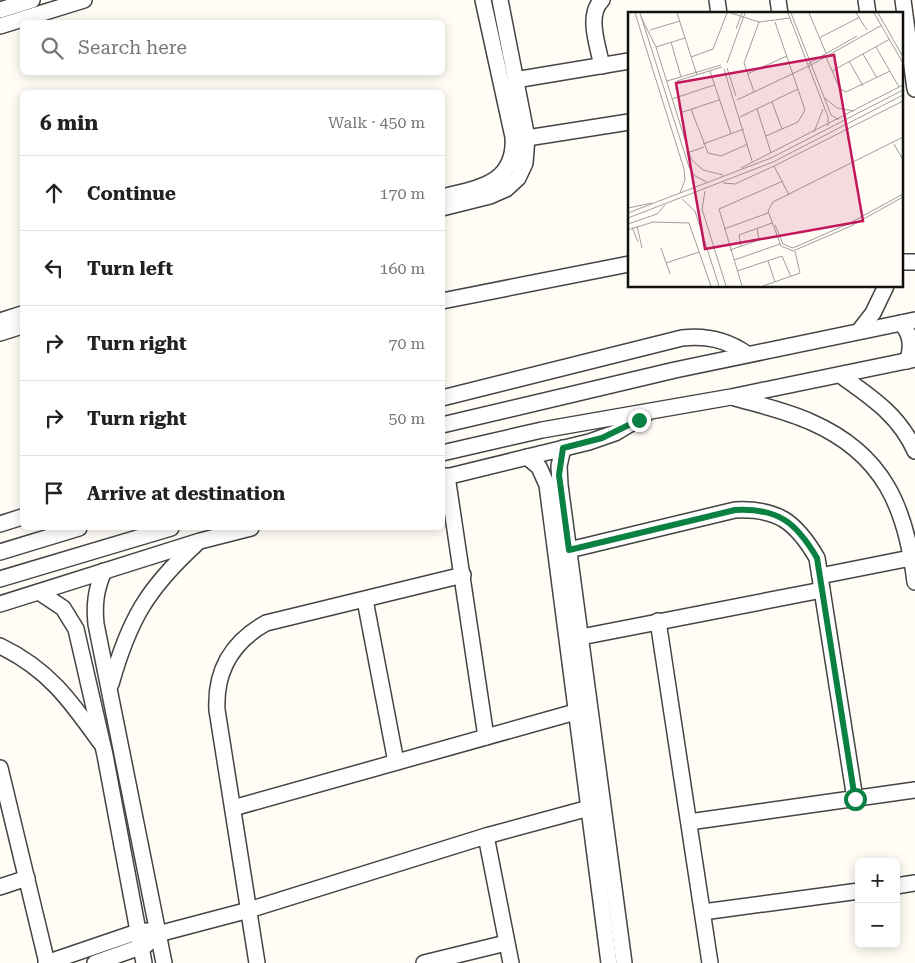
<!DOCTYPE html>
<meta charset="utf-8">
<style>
:root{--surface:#fff;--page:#f6f6f6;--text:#222;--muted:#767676;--line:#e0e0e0}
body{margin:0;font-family:"Roboto Serif",serif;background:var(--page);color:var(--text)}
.controls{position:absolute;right:15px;bottom:15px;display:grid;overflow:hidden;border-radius:8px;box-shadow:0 2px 12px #0003}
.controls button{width:45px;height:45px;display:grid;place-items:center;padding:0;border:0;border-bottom:1px solid var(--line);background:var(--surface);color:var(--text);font:25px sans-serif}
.stop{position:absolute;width:15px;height:15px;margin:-11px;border:4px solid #0b8043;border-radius:50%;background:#fff}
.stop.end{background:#0b8043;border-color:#fff;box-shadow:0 1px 5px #0008}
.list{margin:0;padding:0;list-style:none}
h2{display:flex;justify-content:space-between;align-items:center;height:65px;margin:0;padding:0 20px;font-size:21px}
h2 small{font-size:16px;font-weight:400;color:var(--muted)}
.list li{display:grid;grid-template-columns:32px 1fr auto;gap:15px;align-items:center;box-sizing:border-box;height:75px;padding:0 20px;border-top:1px solid var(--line)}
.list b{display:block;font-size:19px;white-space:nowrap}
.list em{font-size:16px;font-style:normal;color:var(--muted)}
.icon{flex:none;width:28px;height:28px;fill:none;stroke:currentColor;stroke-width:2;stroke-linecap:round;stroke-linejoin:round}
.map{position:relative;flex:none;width:915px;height:963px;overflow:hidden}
.search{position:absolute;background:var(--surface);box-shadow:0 2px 12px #0003;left:20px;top:20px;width:425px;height:55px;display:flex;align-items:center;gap:12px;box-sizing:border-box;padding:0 18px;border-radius:8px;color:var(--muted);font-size:19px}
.panel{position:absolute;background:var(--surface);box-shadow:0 2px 12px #0003;left:20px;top:90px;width:425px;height:440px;border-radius:8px}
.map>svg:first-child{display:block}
</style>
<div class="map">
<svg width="915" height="963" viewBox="0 0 915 963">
<rect width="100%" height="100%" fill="#fffdf5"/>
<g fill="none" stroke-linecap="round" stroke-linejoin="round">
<defs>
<g id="minor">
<path d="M602,0c-16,15 -4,46 0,66"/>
<polyline points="717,0 719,14"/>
<polyline points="778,0 780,14"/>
<polyline points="866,0 868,14"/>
<polyline points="903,0 915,89"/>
<polyline points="0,10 32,0"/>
<polyline points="0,26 84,0"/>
<polyline points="515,80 629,61"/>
<polyline points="527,138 629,122"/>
<path d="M442,197c36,-9 74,-13 71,-60l-30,-137"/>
<polyline points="442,208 490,196 506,189 518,178 525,163 527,138 500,0"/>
<polyline points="901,262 915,262"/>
<polyline points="442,301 629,264"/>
<polyline points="0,321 22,314"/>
<path d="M901,323c10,11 12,24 6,38"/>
<polyline points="859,331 873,313 886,286"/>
<polyline points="0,333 22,326"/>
<path d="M840,375c31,22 59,40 75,76"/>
<path d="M442,398l240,-60c25,-3 45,2 65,16"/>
<path d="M735,398c25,7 52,13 76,24 73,32 95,86 104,160"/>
<polyline points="442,425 675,370 915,320"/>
<polyline points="563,448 559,466 560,485 624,963"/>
<polyline points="442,453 542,430 731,397 915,359"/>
<polyline points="527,457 539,467 547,485 609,963"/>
<polyline points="447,476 486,737"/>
<polyline points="442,478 589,442 615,433 645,415"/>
<polyline points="0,524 22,517"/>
<path d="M569,550l166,-40c43,-2 61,12 82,48l38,241"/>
<polyline points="0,552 79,528"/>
<path d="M104,571c-8,18 -10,33 -8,53l68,339"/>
<polyline points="820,576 915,557"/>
<polyline points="0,579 171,528"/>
<polyline points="39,592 63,608 76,629 105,755 144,963"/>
<polyline points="365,600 396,762"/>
<polyline points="0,604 200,541 251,528"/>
<polyline points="658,621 710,963"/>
<polyline points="581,637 822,590"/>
<path d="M0,646c48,23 70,54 100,96"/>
<path d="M111,684c18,-64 36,-95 85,-140"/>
<polyline points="0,768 47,963"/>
<polyline points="233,808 586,709"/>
<polyline points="689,822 915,790"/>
<polyline points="486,836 511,963"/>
<polyline points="896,886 915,883"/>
<polyline points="0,887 27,878"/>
<polyline points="703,912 859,891"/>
<polyline points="46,963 137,932 147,931"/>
<polyline points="95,963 146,945 158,934 249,910 486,836 589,808"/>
<path d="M257,963l-40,-253c-2,-39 15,-68 49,-87l197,-48"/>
<polyline points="424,963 506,943"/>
</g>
</defs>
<!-- minor casing -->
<use href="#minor" stroke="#444" stroke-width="18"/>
<!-- minor -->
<use href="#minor" stroke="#fff" stroke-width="15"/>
</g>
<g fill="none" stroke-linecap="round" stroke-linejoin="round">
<!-- route -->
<path stroke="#0b8043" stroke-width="6" d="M639,420l-37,18 -39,10 -4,27 10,75 166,-40c43,-2 61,12 82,48l38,241"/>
</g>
<!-- overview -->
<g transform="translate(628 12)">
<rect width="275" height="275" fill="#fffdf5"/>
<path fill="none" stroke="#a09f9a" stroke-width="1" d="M7,1l49,156 1,11 -5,13M12,1l49,154 6,9 12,6M49,1l20,62M103,1l28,9 31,-4M160,1l40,104v9M163,1l40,102 8,5M181,1l17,40M228,1l11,17M246,1l29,50M250,1l25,44M13,5l15,30 35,112 12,11 20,5M108,17l6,-16M22,18l30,-9M191,26l41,-21M43,30l10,35M28,35l29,-9M248,35l23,40M235,42l14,24M63,45l22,-8 14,-36M198,45l14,32 6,3 44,-21M221,49l14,25M99,51l18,-50M180,52l49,-28M99,56l9,28M96,57l28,92M82,59l21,63M204,59l58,-32M119,62l40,-18M39,69l54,-16M49,69l45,-14M126,80l-10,-29 15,-41M197,86l12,10 17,3M44,87l42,-14M109,88l74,-35 71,-40M144,90l10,27M63,97l17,44 13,3 27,-12M129,97l14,44M52,101l39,-13M112,105l58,-28M186,120l9,-23M138,124l32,-14 7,-12 -30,-88M275,125l-130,65 -5,9 13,35 12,5 58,-25 52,-29M75,132l41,-15M266,132l9,16M59,141l17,-6M146,154l15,29M113,156l162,-83M95,171l12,1 39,-18 129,-65M77,179l-3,18 24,77M54,187l13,12 24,75M0,196l24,-5M0,201l143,-55 132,-68M0,206l145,-56 130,-67M0,212l29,-10 8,-9M147,213l8,19 10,4 57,-25 53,-29M9,214l5,22M4,215l6,15M96,217l44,-16M0,218l25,-8 36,1 22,63M113,234l-2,-11 33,-12M33,236l9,26M102,238l29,-10 -2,-12M106,248l46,-16M140,249l7,21M38,251l33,-11M109,259l45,-15 9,21M114,274l-23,-77 64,-28M135,274l37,-13 -5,-22"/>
<path fill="#c2185b" fill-opacity="0.15" stroke="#c2185b" stroke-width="2.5" d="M206,43l29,166 -158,28 -29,-166z"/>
<rect width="275" height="275" fill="none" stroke="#111" stroke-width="2.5"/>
</g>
</svg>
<div class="controls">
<button>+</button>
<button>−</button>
</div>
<div class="stop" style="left:855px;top:799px"></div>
<div class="stop end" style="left:639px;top:420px"></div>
<div class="search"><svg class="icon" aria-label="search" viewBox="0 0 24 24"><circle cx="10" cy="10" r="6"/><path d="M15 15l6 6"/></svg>Search here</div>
<section class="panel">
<h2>6 min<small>Walk · 450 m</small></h2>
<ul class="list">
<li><svg class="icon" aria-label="ahead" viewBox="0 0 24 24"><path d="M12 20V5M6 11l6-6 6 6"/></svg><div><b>Continue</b></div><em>170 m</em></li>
<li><svg class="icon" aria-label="left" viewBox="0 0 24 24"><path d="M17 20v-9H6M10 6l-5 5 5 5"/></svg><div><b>Turn left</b></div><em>160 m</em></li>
<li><svg class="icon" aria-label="right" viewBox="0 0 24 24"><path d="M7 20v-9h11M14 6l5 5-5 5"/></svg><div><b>Turn right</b></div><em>70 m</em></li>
<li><svg class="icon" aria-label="right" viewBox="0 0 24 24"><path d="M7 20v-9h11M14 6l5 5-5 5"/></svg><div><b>Turn right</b></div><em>50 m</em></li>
<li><svg class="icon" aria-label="arrive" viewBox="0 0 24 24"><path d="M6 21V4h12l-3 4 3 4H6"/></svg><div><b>Arrive at destination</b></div></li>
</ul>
</section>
</div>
